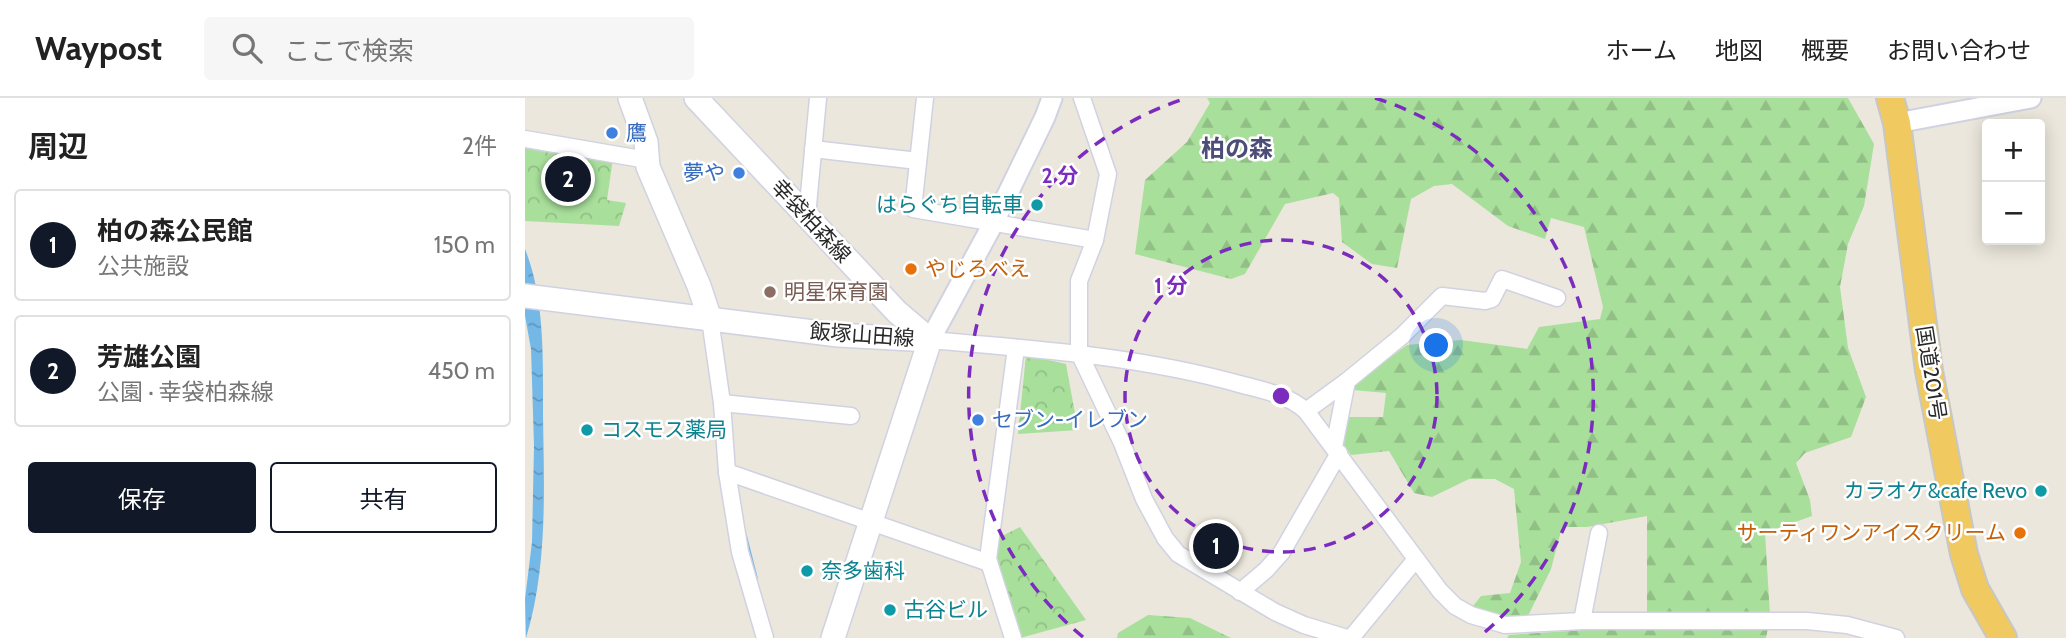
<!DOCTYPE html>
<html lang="ja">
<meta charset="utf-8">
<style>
:root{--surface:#fff;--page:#f6f6f6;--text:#222;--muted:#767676;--line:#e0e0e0;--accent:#111827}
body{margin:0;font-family:Cabin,"Noto Sans JP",sans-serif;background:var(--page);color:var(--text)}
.controls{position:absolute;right:21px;top:21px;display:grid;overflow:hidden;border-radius:7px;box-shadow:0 4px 18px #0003}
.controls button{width:63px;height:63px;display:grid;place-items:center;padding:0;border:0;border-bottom:2px solid var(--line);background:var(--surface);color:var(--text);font:35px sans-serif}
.you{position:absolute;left:912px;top:248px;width:24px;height:24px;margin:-18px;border:5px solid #fff;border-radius:50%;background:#1a73e8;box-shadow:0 0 0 10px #1a73e833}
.badge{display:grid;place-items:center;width:46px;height:46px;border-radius:50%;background:var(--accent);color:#fff;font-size:23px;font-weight:700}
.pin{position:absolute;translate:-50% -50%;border:4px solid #fff;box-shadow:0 2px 7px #0006}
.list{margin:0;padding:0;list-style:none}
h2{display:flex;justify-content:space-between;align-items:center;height:91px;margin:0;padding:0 28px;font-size:30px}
h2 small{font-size:23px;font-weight:400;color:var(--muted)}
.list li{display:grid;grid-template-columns:46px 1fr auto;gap:21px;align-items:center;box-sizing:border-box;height:112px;margin:0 14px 14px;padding:0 14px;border:2px solid var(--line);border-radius:7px}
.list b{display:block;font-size:26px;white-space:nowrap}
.list p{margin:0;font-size:23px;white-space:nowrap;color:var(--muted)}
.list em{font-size:23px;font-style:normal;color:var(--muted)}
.actions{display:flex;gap:14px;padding:21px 28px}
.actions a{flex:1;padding:16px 0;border:2px solid var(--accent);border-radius:7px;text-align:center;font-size:24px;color:var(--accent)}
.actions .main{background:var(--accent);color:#fff}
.icon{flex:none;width:38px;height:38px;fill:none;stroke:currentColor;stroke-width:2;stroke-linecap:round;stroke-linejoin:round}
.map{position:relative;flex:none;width:1541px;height:540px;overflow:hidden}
header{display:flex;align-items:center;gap:42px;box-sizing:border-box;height:98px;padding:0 35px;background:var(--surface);border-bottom:2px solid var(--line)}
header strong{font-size:33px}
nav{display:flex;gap:38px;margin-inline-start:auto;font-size:24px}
.search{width:490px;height:63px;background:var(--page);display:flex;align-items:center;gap:18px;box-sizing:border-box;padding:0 24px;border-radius:7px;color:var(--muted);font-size:26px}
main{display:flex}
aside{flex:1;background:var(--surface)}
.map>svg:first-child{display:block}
</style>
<header>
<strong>Waypost</strong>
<div class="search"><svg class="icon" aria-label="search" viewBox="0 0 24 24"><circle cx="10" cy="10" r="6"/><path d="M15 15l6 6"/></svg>ここで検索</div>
<nav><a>ホーム</a><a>地図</a><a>概要</a><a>お問い合わせ</a></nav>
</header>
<main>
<aside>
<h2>周辺<small>2件</small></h2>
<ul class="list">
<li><span class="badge">1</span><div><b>柏の森公民館</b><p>公共施設</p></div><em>150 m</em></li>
<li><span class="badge">2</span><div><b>芳雄公園</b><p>公園 · 幸袋柏森線</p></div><em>450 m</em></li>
</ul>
<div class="actions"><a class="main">保存</a><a>共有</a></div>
</aside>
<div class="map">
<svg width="1541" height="540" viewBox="0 0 1541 540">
<defs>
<pattern id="forest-firs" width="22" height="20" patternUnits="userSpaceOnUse" patternTransform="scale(1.75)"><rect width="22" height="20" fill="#a8df9b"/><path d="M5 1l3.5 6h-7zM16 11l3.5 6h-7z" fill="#91bf86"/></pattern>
<pattern id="park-crowns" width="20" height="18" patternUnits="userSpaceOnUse" patternTransform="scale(1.75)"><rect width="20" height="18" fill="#a8df9b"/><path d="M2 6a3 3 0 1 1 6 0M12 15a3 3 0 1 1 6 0" fill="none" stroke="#91bf86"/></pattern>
<pattern id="water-ripples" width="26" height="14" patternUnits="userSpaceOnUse" patternTransform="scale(1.75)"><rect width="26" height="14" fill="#74b8e8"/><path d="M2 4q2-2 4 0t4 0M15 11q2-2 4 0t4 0" fill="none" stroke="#5f96bc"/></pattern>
</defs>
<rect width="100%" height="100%" fill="#ebe7dc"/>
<!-- forest -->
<g fill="url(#forest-firs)">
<path d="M682,0h641l26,46 -10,62 -16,38 -8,43 8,61 18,49 -15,40 -46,16 -9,10 14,37 2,16 -47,17 5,82h-123v-99l-60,11h-25l-11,42 -23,47c-20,2 -38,2 -55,-10l8,-10 29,-3 11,-31 -7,-73 -19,-10h-26l-37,18 -18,-4 -25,-42 -38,4 -10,-14 4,-24h38l3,-24 -33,-3 1,-6 53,-39 54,-5 66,9 12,-22 61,-8 3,-12 -19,-80 -33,-9 -6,21 -37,-13 -56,-42 -18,2 -23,13 -14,69 -25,-4 -30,-22 -3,-44 -6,-5 -48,11 -40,70 -14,5 -96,-25 10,-74 42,-38 23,-39z"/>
<polygon points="623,517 665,520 706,540 592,540 593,535"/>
<polygon points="1243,530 1241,540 982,540 984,537 1056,532"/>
</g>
<!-- park -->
<g fill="url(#park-crowns)">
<polygon points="0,45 88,60 82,102 101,105 94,128 0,123"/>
<polygon points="501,257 541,266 553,332 493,336"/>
<polygon points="495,429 561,522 495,540 471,465 473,440"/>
</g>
<!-- water -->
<path fill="url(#water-ripples)" d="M0,151c20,50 18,111 18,165 1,74 5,152 -17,224l-1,-39 7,-57 2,-96 -3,-97 -6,-33z"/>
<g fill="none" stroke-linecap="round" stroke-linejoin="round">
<!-- stream -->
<polyline stroke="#74b8e8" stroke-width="3.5" points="220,437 231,480"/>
<defs>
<g id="minor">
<polyline points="400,0 388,111 570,142"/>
<polyline points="557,0 583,76 570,142 554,183 554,255 597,345 619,401 640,440 653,456 750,514 779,527 822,540"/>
<polyline points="0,41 122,62"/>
<polyline points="288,51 393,63"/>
<polyline points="282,118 293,0"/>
<polyline points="185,221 197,305 202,374 215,454 240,540"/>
<path d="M405,242c105,9 210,16 313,45 23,6 45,10 63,26l134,180 15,15 16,9 34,10 77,-4h225l40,4 49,13"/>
<polyline points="197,305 326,318"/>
<polyline points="781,313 822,283"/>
<polyline points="809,349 822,283 877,238 917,198 960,203 967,201 977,181 1032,200"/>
<polyline points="202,374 464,465"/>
<polyline points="715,494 741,472 757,454 814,355"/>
<polyline points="1057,523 1074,435"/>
<polyline points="488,540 463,461 491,250"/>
<polyline points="826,540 891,461"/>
</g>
<g id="tertiary">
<polyline points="1372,25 1506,0"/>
<polyline points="405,242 469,124 520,19 527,0"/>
</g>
<g id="secondary">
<polyline points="105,0 121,44 123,69 174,188 185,221"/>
<polyline points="171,0 372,214 405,242"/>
<polyline points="0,198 313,237 405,242"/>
<polyline points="308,540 405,242"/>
</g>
<polyline id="trunk" points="1365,0 1372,25 1404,273 1439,456 1450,491 1478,540"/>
</defs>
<!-- minor casing -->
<use href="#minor" stroke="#d1d2e1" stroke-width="19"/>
<!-- tertiary casing -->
<use href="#tertiary" stroke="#d1d2e1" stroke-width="23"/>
<!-- secondary casing -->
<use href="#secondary" stroke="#d1d2e1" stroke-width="26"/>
<!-- trunk casing -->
<use href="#trunk" stroke="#c7c7c7" stroke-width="30"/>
<!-- minor -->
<use href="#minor" stroke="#fff" stroke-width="16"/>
<!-- tertiary -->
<use href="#tertiary" stroke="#fff" stroke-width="19"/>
<!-- secondary -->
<use href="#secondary" stroke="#fff" stroke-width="23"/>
<!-- trunk -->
<use href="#trunk" stroke="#f0c960" stroke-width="26"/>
</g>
<!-- distance rings -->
<g fill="none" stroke="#7b2cbf" stroke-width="3.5" stroke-dasharray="12 9">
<circle cx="756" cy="298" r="156"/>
<path d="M558 539A312 312 0 0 1 662 0M850 0A312 312 0 0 1 954 539"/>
</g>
<!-- markers -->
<g fill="#3f7fe0" stroke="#fff" stroke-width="2.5">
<circle cx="87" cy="35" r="7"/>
<circle cx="214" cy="75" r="7"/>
<circle cx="453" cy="322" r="7"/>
</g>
<g fill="#0f9aa8" stroke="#fff" stroke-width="2.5">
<circle cx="512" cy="107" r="7"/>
<circle cx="62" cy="332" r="7"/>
<circle cx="1516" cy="393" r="7"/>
<circle cx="282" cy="473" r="7"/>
<circle cx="365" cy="512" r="7"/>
</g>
<g fill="#e8710a" stroke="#fff" stroke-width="2.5">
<circle cx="386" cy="171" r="7"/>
<circle cx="1495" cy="435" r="7"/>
</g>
<circle fill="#8d6e63" stroke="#fff" stroke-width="2.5" cx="245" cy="194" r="7"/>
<g text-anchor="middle" stroke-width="5" stroke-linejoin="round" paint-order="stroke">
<!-- shop labels -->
<g font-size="21" fill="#366cbe" stroke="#fff" text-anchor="start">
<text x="101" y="42">鷹</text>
<text x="200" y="82" text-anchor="end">夢や</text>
<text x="467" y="329">セブン-イレブン</text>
</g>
<!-- culture labels -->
<g font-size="21" fill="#0d838f" stroke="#fff" text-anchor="start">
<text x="498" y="114" text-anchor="end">はらぐち自転車</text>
<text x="76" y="339">コスモス薬局</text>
<text x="1502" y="400" text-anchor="end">カラオケ&amp;cafe Revo</text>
<text x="296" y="480">奈多歯科</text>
<text x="379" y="519">古谷ビル</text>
</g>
<!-- street labels -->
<g font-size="21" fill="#292929" stroke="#fff">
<text transform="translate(286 123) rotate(47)" y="7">幸袋柏森線</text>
<text transform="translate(337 237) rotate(4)" y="7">飯塚山田線</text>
<text transform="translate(1406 275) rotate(81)" y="7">国道201号</text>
</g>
<!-- food labels -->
<g font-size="21" fill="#c56008" stroke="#fff" text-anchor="start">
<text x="400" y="178">やじろべえ</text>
<text x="1481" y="442" text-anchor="end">サーティワンアイスクリーム</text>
</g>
<!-- education labels -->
<g font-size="21" fill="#785e54" stroke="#fff" text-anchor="start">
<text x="259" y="201">明星保育園</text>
</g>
<!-- quarter labels -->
<g font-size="24" font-weight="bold" fill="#4c4e78" stroke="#fff">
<text x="712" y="59">柏の森</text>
</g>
</g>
<circle cx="756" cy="298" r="10" fill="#7b2cbf" stroke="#fff" stroke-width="3.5"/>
<g font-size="21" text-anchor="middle" font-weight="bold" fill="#7b2cbf" stroke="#fff" stroke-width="5" stroke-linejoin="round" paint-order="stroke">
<text x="535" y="85">2 分</text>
<text x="646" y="195">1 分</text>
</g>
</svg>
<div class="controls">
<button>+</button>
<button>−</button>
</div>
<div class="you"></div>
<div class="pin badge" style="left:691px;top:448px">1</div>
<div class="pin badge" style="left:43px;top:81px">2</div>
</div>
</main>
